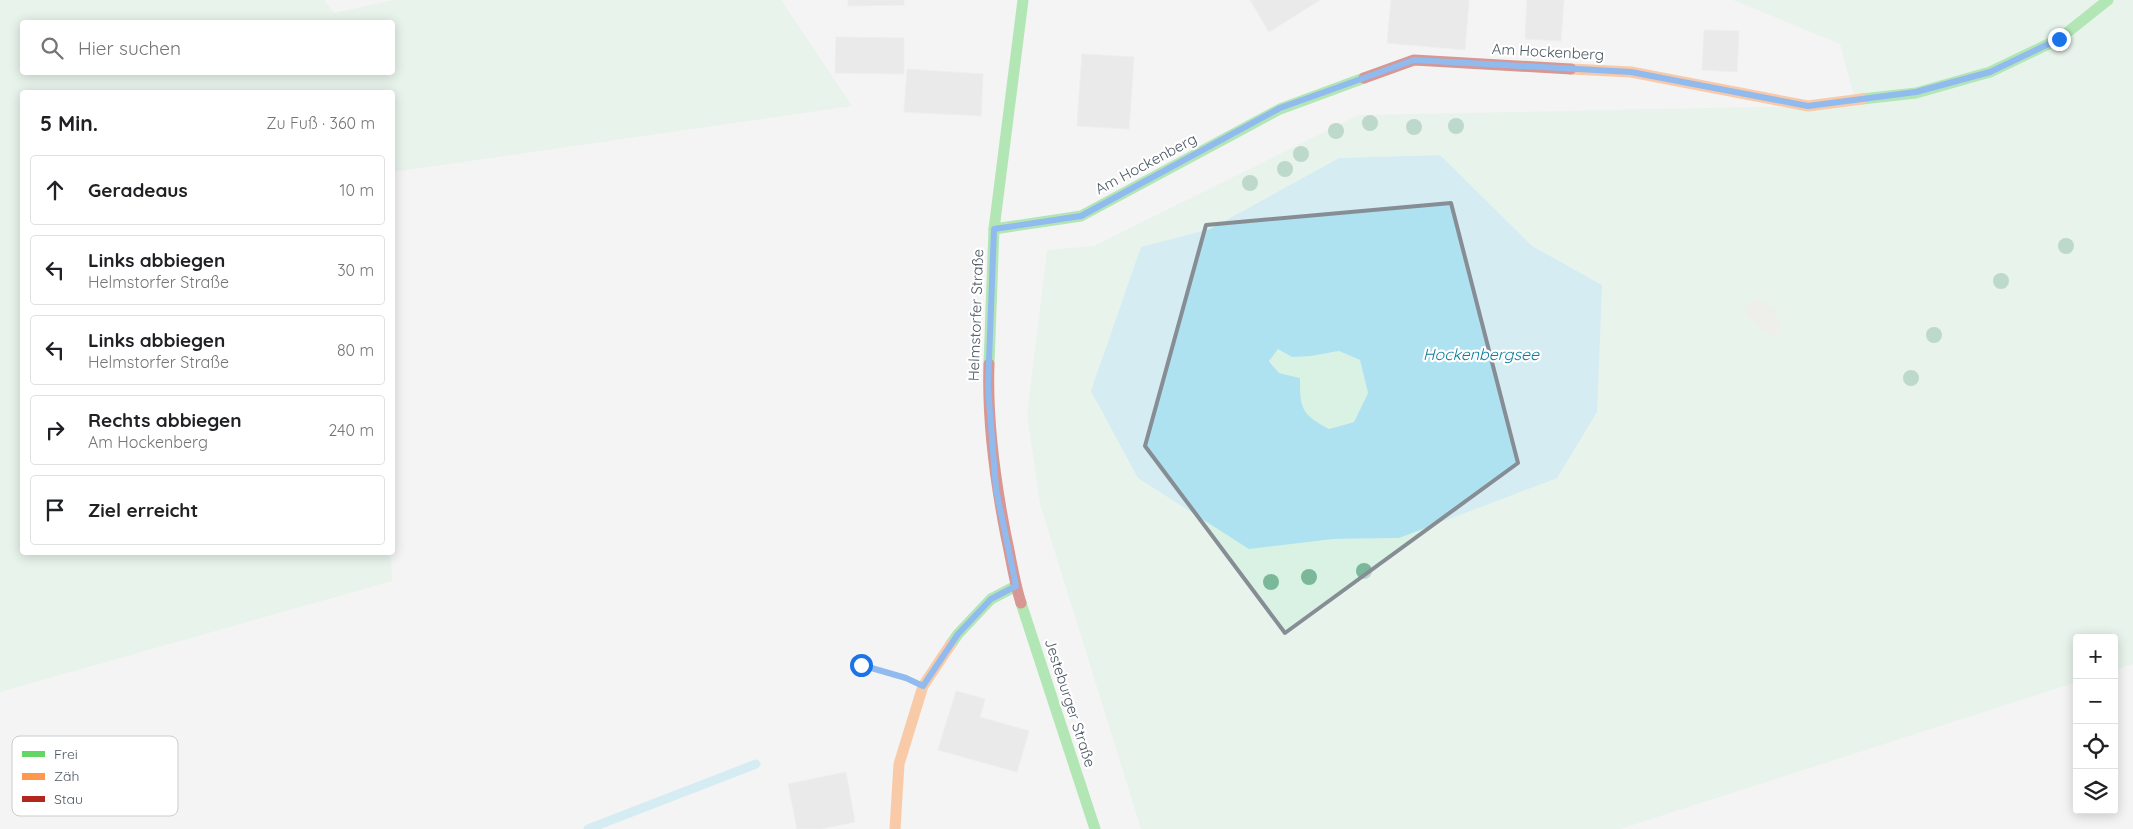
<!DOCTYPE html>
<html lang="de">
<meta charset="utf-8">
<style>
:root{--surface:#fff;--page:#f6f6f6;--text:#202124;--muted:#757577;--line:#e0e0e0}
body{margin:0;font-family:Quicksand,sans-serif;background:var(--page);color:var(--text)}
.controls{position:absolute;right:15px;bottom:15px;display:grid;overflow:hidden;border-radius:5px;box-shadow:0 2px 12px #0003}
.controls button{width:45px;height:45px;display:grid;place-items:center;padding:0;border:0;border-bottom:1px solid var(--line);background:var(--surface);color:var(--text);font:25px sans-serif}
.stop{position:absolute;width:15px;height:15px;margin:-11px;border:4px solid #1a73e8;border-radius:50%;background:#fff}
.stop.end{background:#1a73e8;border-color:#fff;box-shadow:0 1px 5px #0008}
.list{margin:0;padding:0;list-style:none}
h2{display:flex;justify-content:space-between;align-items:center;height:65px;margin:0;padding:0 20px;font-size:21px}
h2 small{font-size:16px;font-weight:400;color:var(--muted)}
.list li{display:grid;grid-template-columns:32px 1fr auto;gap:15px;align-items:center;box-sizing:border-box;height:70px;margin:0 10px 10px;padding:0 10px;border:1px solid var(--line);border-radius:5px}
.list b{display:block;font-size:19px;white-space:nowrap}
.list p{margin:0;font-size:16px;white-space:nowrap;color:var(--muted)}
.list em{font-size:16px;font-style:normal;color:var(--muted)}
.icon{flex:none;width:28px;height:28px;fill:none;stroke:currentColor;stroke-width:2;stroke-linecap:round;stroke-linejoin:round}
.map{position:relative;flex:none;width:2133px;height:829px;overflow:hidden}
.search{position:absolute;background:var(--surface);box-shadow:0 2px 12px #0003;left:20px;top:20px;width:375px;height:55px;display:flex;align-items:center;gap:12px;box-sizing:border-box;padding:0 18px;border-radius:5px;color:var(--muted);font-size:19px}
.panel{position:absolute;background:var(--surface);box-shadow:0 2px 12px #0003;left:20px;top:90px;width:375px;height:465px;border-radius:5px}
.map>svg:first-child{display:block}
</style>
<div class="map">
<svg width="2133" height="829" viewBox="0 0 2133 829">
<rect width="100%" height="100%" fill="#f4f4f4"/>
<!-- green -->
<g fill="#d9f2e3" fill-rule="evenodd">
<path d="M0,0h324l10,13 59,-13h388l71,106 -459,66 -1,-80h-370v460l369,1 1,28 -392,111zM22,22h370v50h-370z"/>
<path d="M1733,0h400v664l-19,6v-32h-37v44l-457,147h-479l-101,-325 -13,-89 20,-165 47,-4 264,-131 450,-9 47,-5 -15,-57zM1440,155l92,91 70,39 -203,253 -66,1 -192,-292 69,-18 129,-71z"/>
<path d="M1278,349l33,7 28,-5 21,9 8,33 -14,29 -25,7c-28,-15 -29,-21 -29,-51l-21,-5 -10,-13z"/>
</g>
<!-- sand -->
<polygon fill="#e7e6e1" points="1757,299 1774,307 1781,327 1775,335 1764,334 1744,312 1747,305"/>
<!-- water -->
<path fill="#aee2f0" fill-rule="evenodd" d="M1440,155l92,91 70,39 -5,127 -40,66 -158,60 -66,1 -84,10 -111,-71 -47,-87 50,-144 69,-18 129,-71zM1278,349l14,8 19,-1 28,-5 21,9 8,33 -14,29 -25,7c-28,-15 -29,-21 -29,-51l-21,-5 -10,-12z"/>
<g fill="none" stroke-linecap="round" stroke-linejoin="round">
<!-- stream -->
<polyline stroke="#aee2f0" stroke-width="9" points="588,829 756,764"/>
</g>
<!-- building -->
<g fill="#ddddde" stroke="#e5e6e7">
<polygon points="848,0 904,0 904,5 848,6"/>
<polygon points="1250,0 1320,0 1269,32"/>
<polygon points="1391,0 1469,0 1465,50 1387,43"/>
<polygon points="1527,0 1564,0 1561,41 1525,39"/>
<polygon points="1704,30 1739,31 1737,72 1702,70"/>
<polygon points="836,37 904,38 904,74 835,73"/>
<polygon points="1082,54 1134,57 1129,129 1077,126"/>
<polygon points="907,69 983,74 981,116 904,112"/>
<polygon points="956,691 985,699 980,717 1029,731 1017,772 938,750"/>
<polygon points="846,772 855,822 821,829 797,829 788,784"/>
</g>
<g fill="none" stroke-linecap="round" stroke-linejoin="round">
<!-- path -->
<polyline stroke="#bcc7c4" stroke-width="3" stroke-dasharray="4 2.5" stroke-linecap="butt" points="861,665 895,675"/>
<!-- fast -->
<g stroke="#63d668" stroke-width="11">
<polyline points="1862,99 1916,93 1990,72 2059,39 2108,0"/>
<polyline points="994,229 1081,216 1280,109 1364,78"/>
<polyline points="989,364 994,229 1023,0"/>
<polyline points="1021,603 1095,829"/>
<polyline points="951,644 958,634 991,599 1016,586"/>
</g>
<!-- slow -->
<g stroke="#ff974d" stroke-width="11">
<polyline points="1571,69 1631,72 1808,106 1862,99"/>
<polyline points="895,829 899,764 923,686 951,644"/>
</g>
<!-- jam -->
<g stroke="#b3261e" stroke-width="11">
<polyline points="1364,78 1414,60 1571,69"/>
<path d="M989,364c-2,57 6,116 17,172 5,22 8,45 15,67"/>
</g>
</g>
<!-- trees -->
<g fill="#7ab899">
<circle cx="1370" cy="123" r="8"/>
<circle cx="1456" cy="126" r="8"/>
<circle cx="1414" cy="127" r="8"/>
<circle cx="1336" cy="131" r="8"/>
<circle cx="1301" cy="154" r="8"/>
<circle cx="1285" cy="169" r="8"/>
<circle cx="1250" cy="183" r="8"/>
<circle cx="2066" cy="246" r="8"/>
<circle cx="2001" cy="281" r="8"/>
<circle cx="1934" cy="335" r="8"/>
<circle cx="1911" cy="378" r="8"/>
<circle cx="1364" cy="571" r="8"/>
<circle cx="1309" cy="577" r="8"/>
<circle cx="1271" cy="582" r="8"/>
</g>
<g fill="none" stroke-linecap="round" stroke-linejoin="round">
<!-- route -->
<polyline stroke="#1a73e8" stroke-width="6" points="861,665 906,678 923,686 958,634 991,599 1016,586 996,489 988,387 994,229 1081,216 1280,108 1414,60 1631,72 1808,106 1916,92 1990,72 2059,39"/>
</g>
<!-- marked area -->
<path d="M0 0H2133V829H0ZM1451,203l67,260 -233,170 -140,-187 61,-221z" fill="#f4f4f4" fill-opacity=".55" fill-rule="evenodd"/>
<path fill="none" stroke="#868d94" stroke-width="4" stroke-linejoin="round" d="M1451,203l67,260 -233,170 -140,-187 61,-221z"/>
<g text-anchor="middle" stroke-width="4.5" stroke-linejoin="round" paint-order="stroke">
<!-- street labels -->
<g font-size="15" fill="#4a5661" stroke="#fff">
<text transform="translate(1548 52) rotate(3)" y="5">Am Hockenberg</text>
<text transform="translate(1146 164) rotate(-28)" y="5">Am Hockenberg</text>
<text transform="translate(976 315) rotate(-88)" y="5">Helmstorfer Straße</text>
<text transform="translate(1070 703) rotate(72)" y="5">Jesteburger Straße</text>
</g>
<!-- water labels -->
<g font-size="16" font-style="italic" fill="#0c7c9b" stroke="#fff">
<text x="1481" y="360">Hockenbergsee</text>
</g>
</g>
<!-- legend -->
<rect x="12" y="736" width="166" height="80" rx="8" fill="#fff" stroke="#c9ccd0" stroke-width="1"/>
<rect x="22" y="751" width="23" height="6" fill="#63d668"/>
<rect x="22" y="773" width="23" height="7" fill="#ff974d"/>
<rect x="22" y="796" width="23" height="6" fill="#b3261e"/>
<g font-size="14" fill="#4a5661">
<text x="54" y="759">Frei</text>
<text x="54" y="781">Zäh</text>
<text x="54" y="804">Stau</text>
</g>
</svg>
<div class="controls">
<button>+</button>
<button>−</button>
<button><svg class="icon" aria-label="locate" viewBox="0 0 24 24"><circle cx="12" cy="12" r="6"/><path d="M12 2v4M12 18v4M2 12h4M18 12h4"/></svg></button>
<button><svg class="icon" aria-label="layers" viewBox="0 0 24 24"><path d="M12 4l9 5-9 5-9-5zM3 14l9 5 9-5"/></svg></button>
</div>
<div class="stop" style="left:861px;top:665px"></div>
<div class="stop end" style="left:2059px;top:39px"></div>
<div class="search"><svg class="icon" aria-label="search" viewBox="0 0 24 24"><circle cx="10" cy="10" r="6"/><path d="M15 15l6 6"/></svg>Hier suchen</div>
<section class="panel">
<h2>5 Min.<small>Zu Fuß · 360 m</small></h2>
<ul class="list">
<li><svg class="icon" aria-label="ahead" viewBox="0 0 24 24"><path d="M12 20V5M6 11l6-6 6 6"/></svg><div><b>Geradeaus</b></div><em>10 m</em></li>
<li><svg class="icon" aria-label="left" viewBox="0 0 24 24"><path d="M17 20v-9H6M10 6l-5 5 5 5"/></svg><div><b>Links abbiegen</b><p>Helmstorfer Straße</p></div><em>30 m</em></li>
<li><svg class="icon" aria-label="left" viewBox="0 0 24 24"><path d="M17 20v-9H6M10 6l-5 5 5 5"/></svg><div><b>Links abbiegen</b><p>Helmstorfer Straße</p></div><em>80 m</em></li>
<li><svg class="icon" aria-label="right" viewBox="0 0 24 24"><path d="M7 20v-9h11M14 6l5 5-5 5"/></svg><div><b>Rechts abbiegen</b><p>Am Hockenberg</p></div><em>240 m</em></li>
<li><svg class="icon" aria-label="arrive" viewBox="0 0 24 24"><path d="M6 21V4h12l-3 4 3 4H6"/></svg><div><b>Ziel erreicht</b></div></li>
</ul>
</section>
</div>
